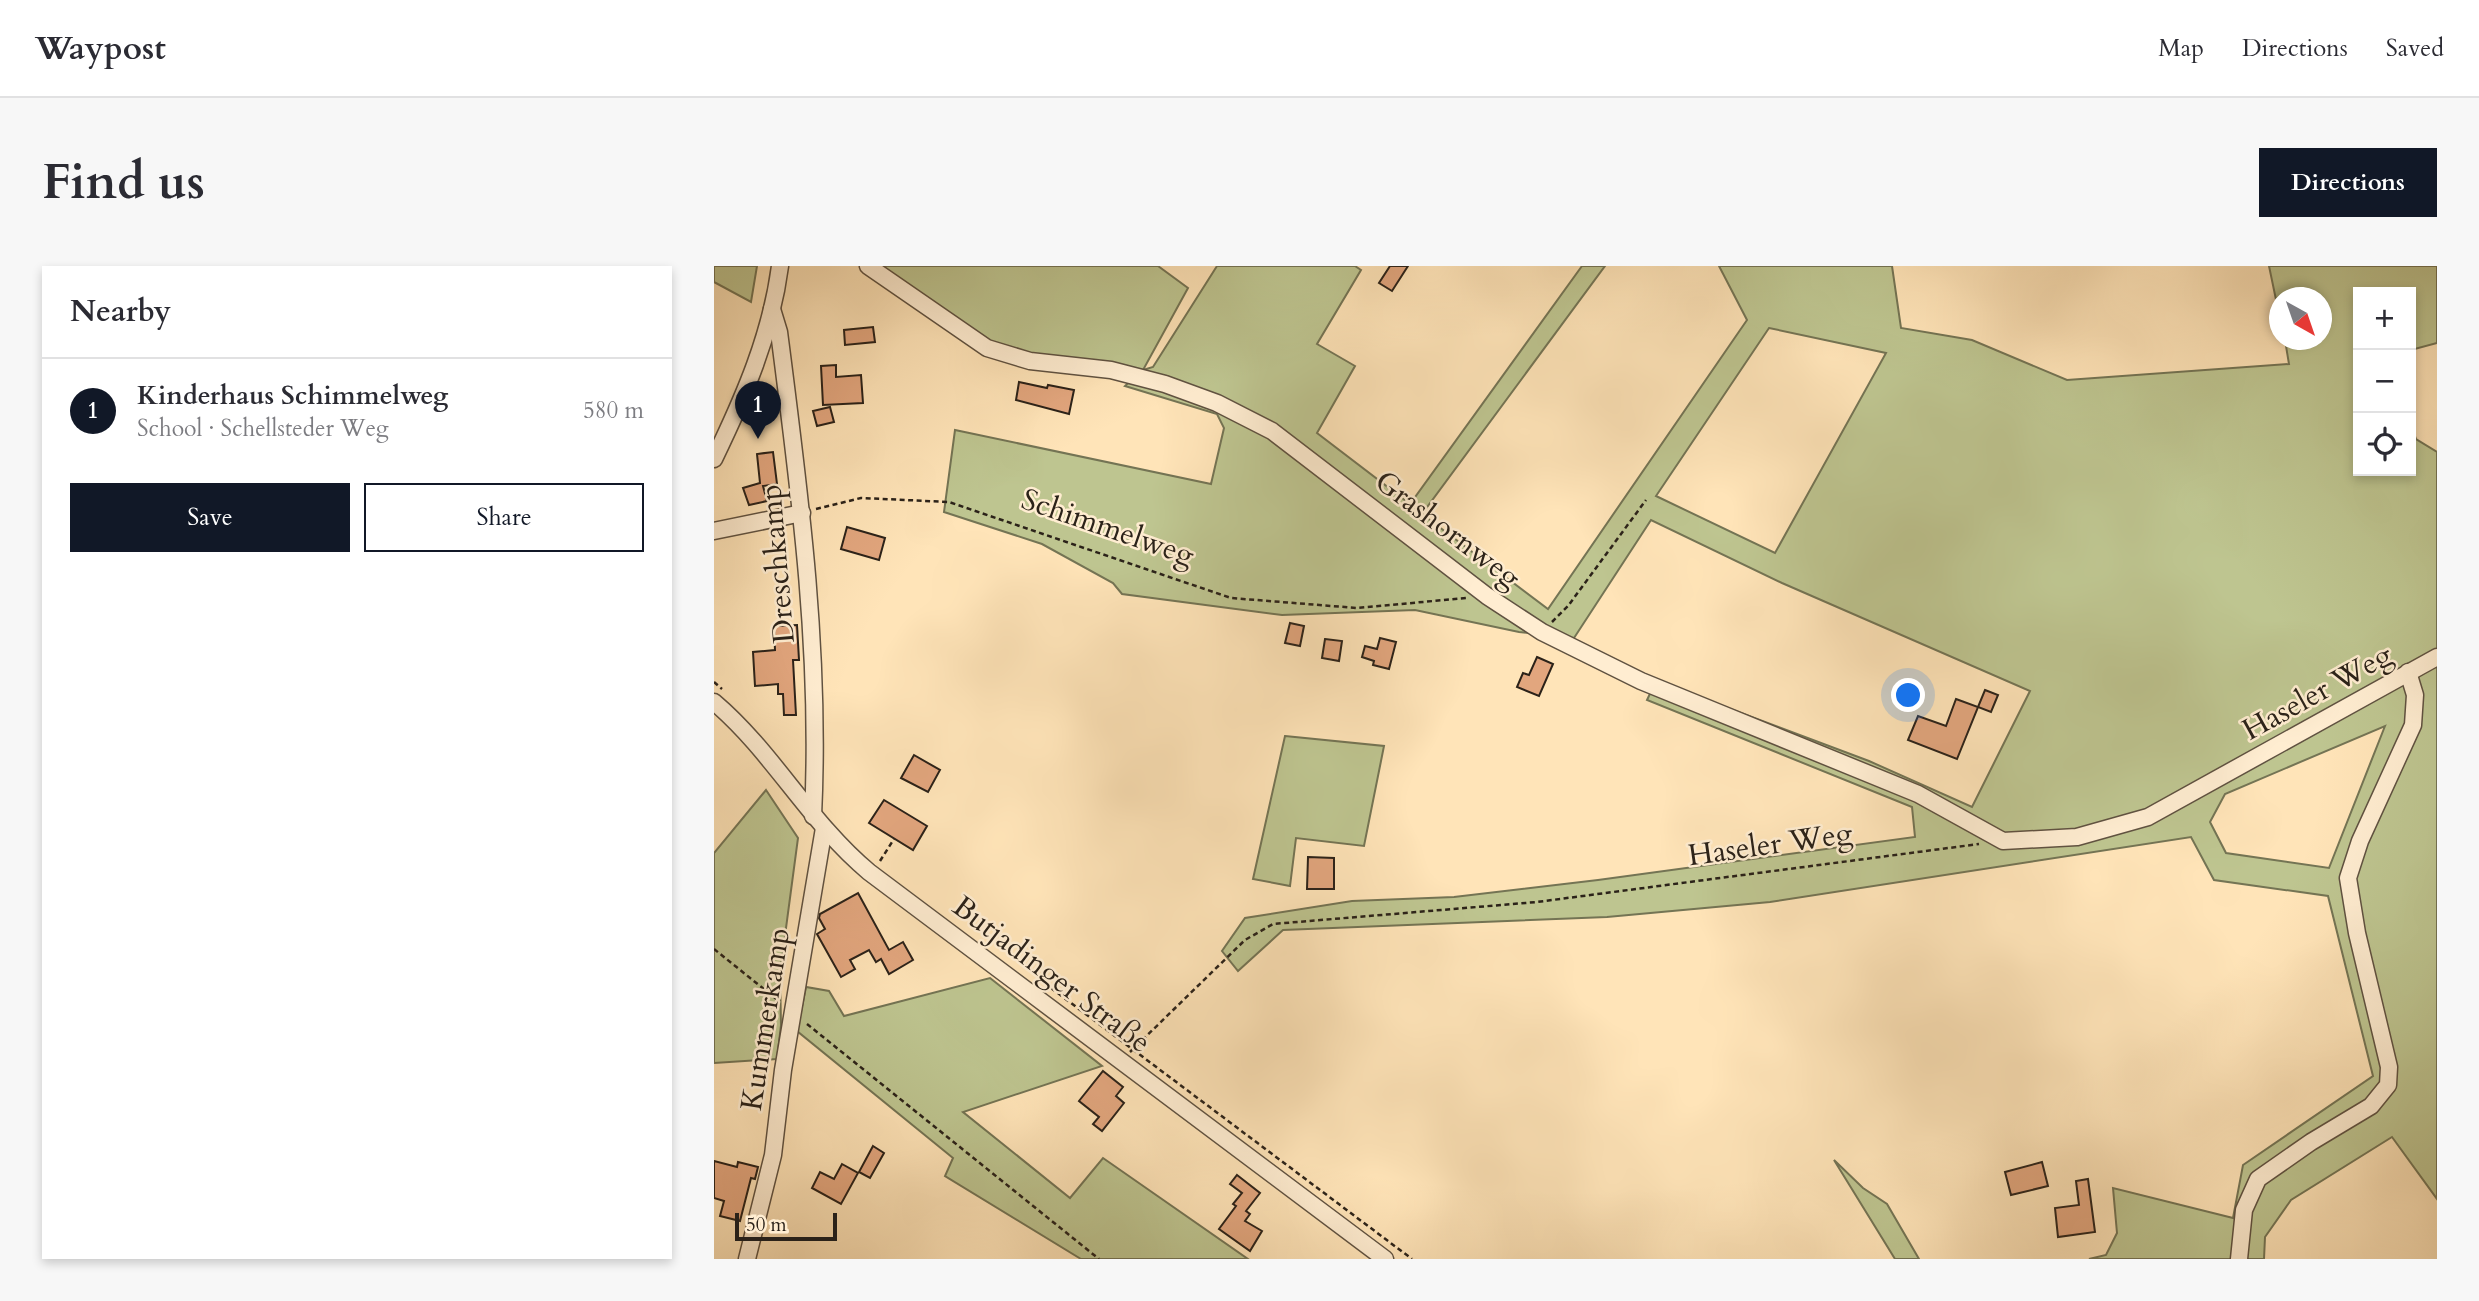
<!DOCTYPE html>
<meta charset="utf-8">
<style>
:root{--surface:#fff;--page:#f7f7f7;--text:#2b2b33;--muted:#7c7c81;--line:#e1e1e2;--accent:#111827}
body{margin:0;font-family:Cardo,serif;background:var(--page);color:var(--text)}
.controls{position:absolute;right:21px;top:21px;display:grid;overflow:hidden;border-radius:0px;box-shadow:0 4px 10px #0003}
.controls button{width:63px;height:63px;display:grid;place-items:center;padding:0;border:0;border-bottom:2px solid var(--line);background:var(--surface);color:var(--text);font:35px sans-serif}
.compass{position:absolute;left:1555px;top:21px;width:63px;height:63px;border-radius:50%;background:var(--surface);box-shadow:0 4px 10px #0003;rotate:140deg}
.scale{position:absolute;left:21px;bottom:18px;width:102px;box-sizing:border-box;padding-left:7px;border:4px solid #2b2219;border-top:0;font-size:19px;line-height:24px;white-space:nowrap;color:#2b2219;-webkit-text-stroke:5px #ffedd1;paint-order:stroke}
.you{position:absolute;left:1195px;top:430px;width:24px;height:24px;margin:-18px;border:5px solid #fff;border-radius:50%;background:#1a73e8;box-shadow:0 0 0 10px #1a73e833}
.badge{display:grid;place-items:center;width:46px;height:46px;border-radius:50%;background:var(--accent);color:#fff;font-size:23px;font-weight:700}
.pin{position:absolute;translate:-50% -58px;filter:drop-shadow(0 2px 4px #0008)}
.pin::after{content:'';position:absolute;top:37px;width:24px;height:21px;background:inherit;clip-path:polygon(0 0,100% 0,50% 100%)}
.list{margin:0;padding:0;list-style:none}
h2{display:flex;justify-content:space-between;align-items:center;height:91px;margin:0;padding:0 28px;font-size:30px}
h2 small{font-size:23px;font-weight:400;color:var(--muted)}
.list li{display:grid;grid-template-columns:46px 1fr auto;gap:21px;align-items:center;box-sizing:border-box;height:105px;padding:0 28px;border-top:2px solid var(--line)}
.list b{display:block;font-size:26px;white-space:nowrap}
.list p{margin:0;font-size:23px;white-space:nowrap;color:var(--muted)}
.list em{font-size:23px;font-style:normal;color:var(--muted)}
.actions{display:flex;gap:14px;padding:21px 28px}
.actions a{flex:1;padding:16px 0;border:2px solid var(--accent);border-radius:0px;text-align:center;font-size:24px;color:var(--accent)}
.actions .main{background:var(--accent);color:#fff}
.icon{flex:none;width:38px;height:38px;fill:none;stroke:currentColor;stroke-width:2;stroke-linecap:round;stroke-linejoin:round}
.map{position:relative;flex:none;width:1723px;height:993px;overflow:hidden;border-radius:0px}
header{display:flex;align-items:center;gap:42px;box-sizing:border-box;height:98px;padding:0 35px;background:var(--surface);border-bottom:2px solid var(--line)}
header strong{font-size:33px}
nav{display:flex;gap:38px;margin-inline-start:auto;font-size:24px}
.intro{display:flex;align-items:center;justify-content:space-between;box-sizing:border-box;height:168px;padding:0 42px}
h1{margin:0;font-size:49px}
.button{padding:18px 32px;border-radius:0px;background:var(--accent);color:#fff;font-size:24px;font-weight:700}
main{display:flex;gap:42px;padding:0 42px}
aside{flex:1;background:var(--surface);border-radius:0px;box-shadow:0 4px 10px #0003}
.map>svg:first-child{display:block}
</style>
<header>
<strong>Waypost</strong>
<nav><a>Map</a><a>Directions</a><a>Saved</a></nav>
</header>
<div class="intro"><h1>Find us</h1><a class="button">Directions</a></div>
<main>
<aside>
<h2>Nearby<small></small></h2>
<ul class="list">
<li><span class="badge">1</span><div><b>Kinderhaus Schimmelweg</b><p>School · Schellsteder Weg</p></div><em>580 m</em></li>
</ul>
<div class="actions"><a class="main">Save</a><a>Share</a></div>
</aside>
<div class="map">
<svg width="1723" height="993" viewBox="0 0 1723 993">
<rect width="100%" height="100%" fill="#ffe4b8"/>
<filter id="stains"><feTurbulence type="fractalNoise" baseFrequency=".00286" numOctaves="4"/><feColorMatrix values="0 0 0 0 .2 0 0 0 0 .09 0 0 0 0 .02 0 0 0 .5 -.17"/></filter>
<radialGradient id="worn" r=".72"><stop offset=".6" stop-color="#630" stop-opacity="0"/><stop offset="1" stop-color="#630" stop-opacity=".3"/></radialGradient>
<!-- green -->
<g fill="#bec590" stroke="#747454" stroke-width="2" fill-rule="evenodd">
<polygon points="0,0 43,0 37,36 0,16"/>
<path d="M164,0h280l30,22 -45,82 10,-3 64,-101h138l6,4 -44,74 38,22 -38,67 93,71 172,-238h23l-183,248 126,95 199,-289 -28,-54h173l9,62 71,12 95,40 222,-16 -4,-24h37v-42h-42l-1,16 -10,-48h168v77l-26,7v-58h-53v179h53v-46l5,14 21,13v747l-45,-62 -101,63 -26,37 -1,22h-175l17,-4 11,-22 -4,-45 120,30 10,-53 130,-89 -45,-180 -114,-16 -23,-43 -421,65 -163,15 -324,13 -45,41 -16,-20 23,-33 107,-17 102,-4 144,-17 317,-43 -3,-30 -265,-107 9,-19 213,80 103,46 58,-116 -248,-108 -131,-63 -77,118 -55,-6 -104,-22 -133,5 -160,-21 -9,-11 -71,-39 -98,-32 11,-82 256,54 13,-56 -7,-14 -92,-28 16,-15 -128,-19 -38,-17zM1055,62l117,25 -111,200 -119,-57zM1671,460l-56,142 -103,-15 -16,-31 15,-28z"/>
<polygon points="571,470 670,480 650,580 582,572 576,620 539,613"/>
<polygon points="52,524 84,572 66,707 67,759 63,793 0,797 0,587"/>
<polygon points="276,712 388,800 249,846 356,932 389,892 534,993 367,993 231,910 239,892 83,765 92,721 115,725 130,750"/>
<polygon points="1120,894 1149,922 1173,938 1205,993 1181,993"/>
</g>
<!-- building -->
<g fill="#e2a67e" stroke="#2b2219" stroke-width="2">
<polygon points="676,0 694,0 678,25 665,17"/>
<polygon points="159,61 161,76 131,79 130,64"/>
<polygon points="122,99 122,111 147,109 149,137 109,139 107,100"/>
<polygon points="305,116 333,122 334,119 360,124 355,148 302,134"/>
<polygon points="116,141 120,156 103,160 99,145"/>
<polygon points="59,186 63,218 49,220 53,235 35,239 29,222 46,217 43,188"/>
<polygon points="133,261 171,272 165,294 127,283"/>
<polygon points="576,357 590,360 586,380 571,377"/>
<polygon points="83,359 85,394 79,394 82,449 70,449 69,428 64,428 64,418 41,420 39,386 61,384 60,360"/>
<polygon points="666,372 682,376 675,403 659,399 660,395 648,391 651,380 663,383"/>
<polygon points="611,373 628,375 625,395 608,392"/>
<polygon points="823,391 839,398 825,430 803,421 809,407 815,409"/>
<polygon points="1271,424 1284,429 1277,446 1264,441"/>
<polygon points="1242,433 1264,441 1243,493 1194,474 1204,450 1232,460"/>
<polygon points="200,489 226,504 214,526 187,512"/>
<polygon points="170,534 213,560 199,584 155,557"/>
<polygon points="594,591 620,592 620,623 593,623"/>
<polygon points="144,627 175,684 189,676 199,694 175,708 167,693 162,696 155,684 136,694 141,703 127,711 103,668 111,663 105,652 106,648"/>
<polygon points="389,805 409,821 402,830 410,837 388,865 379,858 385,851 365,835"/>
<polygon points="159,880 170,887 156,912 145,906"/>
<polygon points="0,895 23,901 24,896 44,901 41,913 37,912 26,955 6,950 10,935 0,932"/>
<polygon points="1328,896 1334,920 1297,929 1291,906"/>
<polygon points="128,898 144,907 127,938 98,922 106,906 120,913"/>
<polygon points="523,909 546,927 532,945 536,948 531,955 548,965 536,985 505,963 522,940 519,938 528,927 516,918"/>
<polygon points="1374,913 1381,966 1344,971 1341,942 1365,939 1362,915"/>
</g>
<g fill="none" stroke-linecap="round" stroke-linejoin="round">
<defs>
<g id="minor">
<polyline points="154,0 273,82 316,95 397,104 451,118 503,137 558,165 773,330 828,366 927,415 1204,528 1289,575 1363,571 1434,551 1723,391"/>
<path d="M58,43l7,23c21,163 42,320 34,484"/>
<path d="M0,193c30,-62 57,-124 66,-193"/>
<polyline points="0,265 88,247"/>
<path d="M0,436c59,50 95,120 155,170l516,387"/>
<polyline points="33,993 59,889 69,804 110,562"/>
<polyline points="1525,993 1530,944 1544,913 1597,876 1657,840 1674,819 1675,801 1643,667 1634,612 1646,575 1699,459 1701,429 1694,406"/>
</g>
</defs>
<!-- minor casing -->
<use href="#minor" stroke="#605241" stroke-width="19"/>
<!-- path -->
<g stroke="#2b2219" stroke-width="2.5" stroke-dasharray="5 3.5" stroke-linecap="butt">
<polyline points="102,243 147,232 235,236 517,332 643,342 752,332"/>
<polyline points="838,356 854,340 932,234"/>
<polyline points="0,416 8,423"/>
<polyline points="166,595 180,573"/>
<polyline points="0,683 66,736"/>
<polyline points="337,722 698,993"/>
<polyline points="93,758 385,993"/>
<polyline points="416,786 531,674 559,658 823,636 1265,578"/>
</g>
<!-- minor -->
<use href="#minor" stroke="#ffedd1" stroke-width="16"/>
</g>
<g text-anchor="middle" stroke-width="5" stroke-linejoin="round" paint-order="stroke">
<!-- street labels -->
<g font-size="30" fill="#2b2219" stroke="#ffedd1">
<text transform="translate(394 261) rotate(19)" y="10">Schimmelweg</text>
<text transform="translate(734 263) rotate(37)" y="10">Grashornweg</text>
<text transform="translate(63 298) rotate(-95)" y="10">Dreschkamp</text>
<text transform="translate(1603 426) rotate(-29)" y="10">Haseler Weg</text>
<text transform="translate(1056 578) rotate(-8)" y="10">Haseler Weg</text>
<text transform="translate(338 708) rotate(37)" y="10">Butjadinger Straße</text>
<text transform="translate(51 753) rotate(-81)" y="10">Kummerkamp</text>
</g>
</g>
<rect width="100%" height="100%" filter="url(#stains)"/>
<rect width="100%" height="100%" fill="url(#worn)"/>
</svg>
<div class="controls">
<button>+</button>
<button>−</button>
<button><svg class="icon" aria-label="locate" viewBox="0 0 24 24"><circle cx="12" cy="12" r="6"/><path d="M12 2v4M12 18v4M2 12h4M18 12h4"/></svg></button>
</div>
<svg class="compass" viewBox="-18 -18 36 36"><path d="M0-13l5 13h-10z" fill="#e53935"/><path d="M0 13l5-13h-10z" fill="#7c7c81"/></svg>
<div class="scale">50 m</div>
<div class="you"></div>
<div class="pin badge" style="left:44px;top:173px">1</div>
</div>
</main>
